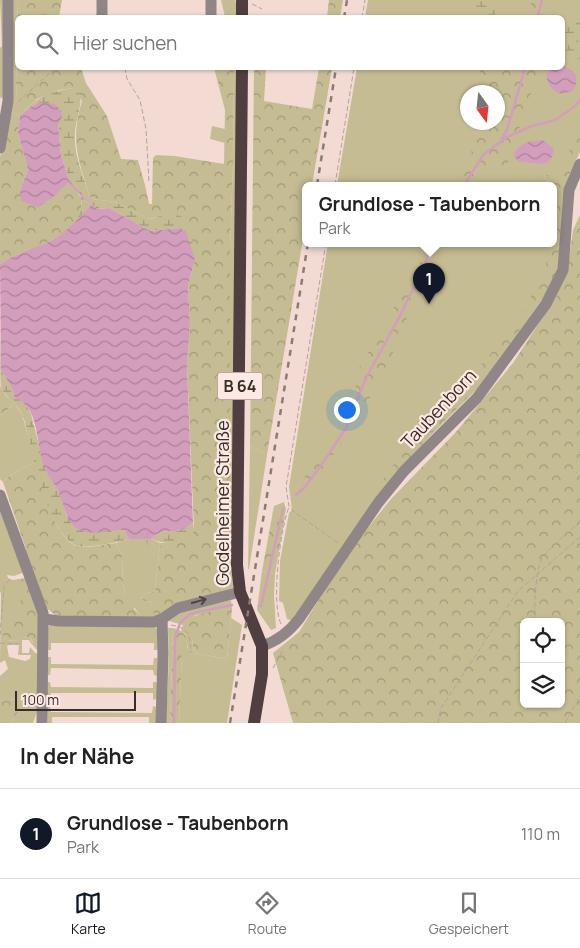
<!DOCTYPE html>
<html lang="de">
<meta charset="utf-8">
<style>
:root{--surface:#fff;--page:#f6f6f6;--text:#222;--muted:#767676;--line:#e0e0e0;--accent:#111827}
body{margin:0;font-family:Manrope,sans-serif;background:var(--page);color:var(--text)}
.controls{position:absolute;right:15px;bottom:15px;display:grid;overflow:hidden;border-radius:8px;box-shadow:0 1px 4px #0004}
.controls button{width:45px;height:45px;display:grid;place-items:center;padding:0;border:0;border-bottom:1px solid var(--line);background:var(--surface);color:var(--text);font:25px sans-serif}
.compass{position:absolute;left:460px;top:85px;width:45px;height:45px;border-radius:50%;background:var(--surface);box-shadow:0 1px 4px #0004;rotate:165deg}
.scale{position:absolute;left:15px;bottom:12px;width:121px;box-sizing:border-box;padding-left:5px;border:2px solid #372e2b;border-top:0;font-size:14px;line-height:18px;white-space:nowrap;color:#372e2b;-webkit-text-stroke:4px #fde9e3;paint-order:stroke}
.you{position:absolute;left:346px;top:409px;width:18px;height:18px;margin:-12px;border:4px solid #fff;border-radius:50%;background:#1a73e8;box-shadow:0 0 0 8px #1a73e833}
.badge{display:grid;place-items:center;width:32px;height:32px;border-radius:50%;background:var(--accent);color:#fff;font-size:16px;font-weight:700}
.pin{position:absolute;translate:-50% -41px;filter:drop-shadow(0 1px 2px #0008)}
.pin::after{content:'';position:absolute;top:26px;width:18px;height:15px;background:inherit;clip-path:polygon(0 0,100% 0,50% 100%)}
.popup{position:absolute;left:302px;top:182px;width:255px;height:65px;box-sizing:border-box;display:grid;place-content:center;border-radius:8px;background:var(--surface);filter:drop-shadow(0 1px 4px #0005);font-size:16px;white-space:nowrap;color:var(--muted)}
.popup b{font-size:19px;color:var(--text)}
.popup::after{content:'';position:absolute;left:50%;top:100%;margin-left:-10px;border:10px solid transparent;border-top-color:var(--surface)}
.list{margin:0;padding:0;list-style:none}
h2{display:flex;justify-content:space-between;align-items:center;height:65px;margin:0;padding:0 20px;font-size:21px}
h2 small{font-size:16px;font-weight:400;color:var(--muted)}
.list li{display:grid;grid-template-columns:32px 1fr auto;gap:15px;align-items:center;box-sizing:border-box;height:90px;padding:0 20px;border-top:1px solid var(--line)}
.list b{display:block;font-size:19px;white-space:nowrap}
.list p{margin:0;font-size:16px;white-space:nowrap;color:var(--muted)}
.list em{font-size:16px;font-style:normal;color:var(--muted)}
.icon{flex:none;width:28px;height:28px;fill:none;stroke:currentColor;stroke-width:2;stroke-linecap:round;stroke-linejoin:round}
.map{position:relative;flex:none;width:580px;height:723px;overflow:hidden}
.search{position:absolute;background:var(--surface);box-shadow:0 1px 4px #0004;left:15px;right:15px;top:15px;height:55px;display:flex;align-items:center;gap:12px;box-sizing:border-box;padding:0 18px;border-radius:8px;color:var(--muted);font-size:19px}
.sheet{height:155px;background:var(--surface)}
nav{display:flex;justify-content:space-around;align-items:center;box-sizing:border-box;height:70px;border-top:1px solid var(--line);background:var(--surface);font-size:14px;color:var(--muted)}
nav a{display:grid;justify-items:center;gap:2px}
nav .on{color:var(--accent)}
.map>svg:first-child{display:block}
</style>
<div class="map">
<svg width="580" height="723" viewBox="0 0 580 723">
<defs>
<pattern id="forest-crowns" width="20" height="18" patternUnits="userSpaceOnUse" patternTransform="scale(1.25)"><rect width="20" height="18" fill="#c5bc93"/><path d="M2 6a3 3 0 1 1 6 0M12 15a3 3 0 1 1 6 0" fill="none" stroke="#a19978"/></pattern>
<pattern id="wetland-marsh" width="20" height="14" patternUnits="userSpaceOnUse" patternTransform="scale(1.25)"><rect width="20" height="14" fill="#c5bc93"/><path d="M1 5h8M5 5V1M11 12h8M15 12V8" fill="none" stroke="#a19978"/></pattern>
<pattern id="water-waves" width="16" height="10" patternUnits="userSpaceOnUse" patternTransform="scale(1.25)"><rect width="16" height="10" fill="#d39ebc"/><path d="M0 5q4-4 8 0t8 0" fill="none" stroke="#ac8199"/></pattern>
</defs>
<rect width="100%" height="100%" fill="#f3dbd3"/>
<!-- green -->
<g fill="#c5bc93" fill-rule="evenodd">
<polygon points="0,0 5,0 4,97 0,98 0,48 2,46"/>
<polygon points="12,0 18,0 16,81 17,100 25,110 20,115 10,112"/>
<polygon points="221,0 235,0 237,6 237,17 225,17"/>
<path d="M368,0h212v151l-16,27 -4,69 -11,42 -72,100 -50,50 -56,68 -78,114 -6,-2 -4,-16 -4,-2 1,-40 9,-48 3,-3 -3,-23 39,-244h225v-58h-216l20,-117h205v-50l-197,-1zM468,92h30v30h-30z"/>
<polygon points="234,68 237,68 233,585 233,588 222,592 230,563 230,249 233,164"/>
<polygon points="212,126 225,129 225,143 210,139"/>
<polygon points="14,403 22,414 35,462 9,476 3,482 0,479 0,417"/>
<polygon points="250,446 267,455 249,569 248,569"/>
<path d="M0,505l23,66 -1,2 -8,3 -7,-1 1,3 5,2 12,-2 -5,18 3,11 -7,13 -14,8 3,12 15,1 1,-3 9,-1 2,5 8,1 -3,7 -7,-8 -1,-2h-7v13h7l1,-6 5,6 4,1v51l-6,18h-23l8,-11 -1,-13 -17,2v-25l8,-7 -3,-9 -5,3 1,-70 -1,-1zM9,645h10l-1,10h13l-1,4 -5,2 -16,-4 -2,-11z"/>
<polygon points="129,539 151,539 160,543 155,591 143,594 141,600 154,603 157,618 142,619 125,593 123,584 122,555 116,543"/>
<polygon points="262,571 275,574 274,595 276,628 271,630 257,610"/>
<polygon points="231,600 232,609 195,615 190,632 192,638 194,653 227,659 231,618 242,625 227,723 179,723 182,653 188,649 185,634 181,631 183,625 169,621 183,611"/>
<polygon points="50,625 153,627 158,629 158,650 154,650 154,643 51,643 51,650 48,650 47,628"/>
<polygon points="168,628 173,628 170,723 166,723 169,657"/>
<polygon points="48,657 51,657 51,664 153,665 154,658 157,658 157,676 154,675 153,670 51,668 50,675 48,675"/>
<polygon points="47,682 50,682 51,687 153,688 153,682 156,682 158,684 158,698 153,700 153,693 51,693 50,698 47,698"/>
<polygon points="48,706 50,706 51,712 152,713 153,706 156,707 157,709 156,723 149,723 149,717 52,717 52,723 48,723 47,707"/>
</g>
<!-- forest -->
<g fill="url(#forest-crowns)" fill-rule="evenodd">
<path d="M18,0h44l-3,17 -41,1v50h43l2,1 18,-1 5,15 21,33 14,43 17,1 7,25 4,19h3l1,-46 3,-3 19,1 49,8 1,-54 -11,-42h20l-1,96 -3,85v314l-8,29c-28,5 -42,11 -65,26l-4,-2 1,-13 -13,-3 2,-6 12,-3 5,-48h11l23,-14 -7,-164 3,-41 -2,-39 7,-26 -24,-46 -22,6 -34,-17 -22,-3 -3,-2c-12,-38 -20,-56 -8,-96l-8,-13 -15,2 -22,9 -12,11 -8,-10 -1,-19z"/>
<polygon points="329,0 343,0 340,17 327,17"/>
<polygon points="532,0 545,0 541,17 528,17"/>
<polygon points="254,68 266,68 264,101 312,109 319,68 332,68 312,185 305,185 305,227 267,455 250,446"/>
<polygon points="480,68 539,68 506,169 489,166 474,185 455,185 480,134 482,123 498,122 498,92 483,92"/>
<path d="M9,112l11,3 -2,18 10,37 -8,20 48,-7c9,6 16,15 13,26 -1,3 -2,8 -4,11 -10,20 -58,31 -77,44v-107l5,-16z"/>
<polygon points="580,131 580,152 569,175 562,202 559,270 542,300 477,388 436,429 366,510 389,470 489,356 526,306 546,268 547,243 553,243 553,196 554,188 546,176 562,164"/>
<path d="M580,215v508h-287l-20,-70 26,-21 35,-57 28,-40 29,-36 65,-67 57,-69 42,-65 12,-25 6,-43zM524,622h37v82h-37z"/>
<polygon points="428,243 437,243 387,367 358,419 298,504 304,478 330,448 356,394 355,375 424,256"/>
<polygon points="0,386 6,396 14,403 0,417"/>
<path d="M35,462c6,21 20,82 46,85 9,1 25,-3 35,-4l6,12 1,29 2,9 8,2 3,4 -2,10 6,6 2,4 -76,-1 -11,-3 -12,-10 -19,-51 2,-5 -23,-67 6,-6z"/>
<polygon points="284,502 286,509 275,574 262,571 274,506"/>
<path d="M26,578l12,36 2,29 -6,1 -4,-7 -9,1 -1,3 -15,-1 -4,-12c15,-8 23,-13 19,-31l-3,-1 -5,-12z"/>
<path d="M232,609l-5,50 -33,-6 -2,-15 -7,-12c6,-15 32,-15 47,-17z"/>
<path d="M173,628c14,4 13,8 15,22l-6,4 -3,69h-9z"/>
<polygon points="18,699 18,712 10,723 0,723 0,701"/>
</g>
<!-- wetland -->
<g fill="url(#wetland-marsh)">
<path d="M472,0h29c-1,8 -3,11 -9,16h-15l-4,-10z"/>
<path d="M580,19v15l-2,4 2,21c-16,-8 -17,-10 -18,-28l10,-10z"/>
<path d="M74,88l6,3c3,16 -6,31 -5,48 0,19 9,39 15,58l3,2 22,3 34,17c6,-1 17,-6 23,-6 21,3 20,31 23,46l-8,-27 -8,-4 -29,3 -41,-23 -12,1 -28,-29 -8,-25 -3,-31 -20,-22 -18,13c19,-19 27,-23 54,-27z"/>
<polygon points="80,195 91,205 77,221 82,203"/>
<path d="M0,326l1,43 12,22 1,6 10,4 7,13 14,54 15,26 7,23 50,13h7l5,9c-9,3 -44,10 -52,7 -28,-12 -42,-82 -49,-110 -2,-7 -3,-16 -6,-22 -5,-11 -17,-16 -21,-27 -1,-8 -1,-49 -1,-61z"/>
<path d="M193,523l1,6 -2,9c-13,6 -27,7 -41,1 16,-16 24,0 42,-16z"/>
</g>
<!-- water -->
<g fill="url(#water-waves)">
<path d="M563,66c14,6 17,11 10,25 -16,6 -21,1 -27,-14 5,-14 9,-6 17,-11z"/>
<path d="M38,102l17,2 5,6 2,7 -4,7 3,31 8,25 28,29 12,-1 41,23 29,-3 7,4 9,27 -7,26 2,39 -3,41 6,158c-18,16 -26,0 -42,16h-22l-5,-9c-11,0 -29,4 -39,2 -18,-5 -19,-21 -25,-36 -3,-10 -11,-18 -15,-27 -10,-23 -4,-62 -31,-72l-1,-6 -12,-22 -1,-105c15,-10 33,-15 50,-23 17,-9 28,-22 41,-36l-23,-22 -16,15 -14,9 -17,-6 -1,-11 8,-20 -10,-37 2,-18z"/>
<path d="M543,140l11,9c-4,23 -18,12 -35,13l-5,-6c3,-14 17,-15 29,-16z"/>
</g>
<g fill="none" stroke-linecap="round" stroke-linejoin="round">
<!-- stream -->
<g stroke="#d39ebc" stroke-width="2.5">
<polyline points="537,18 542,0"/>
<polyline points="500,142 507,130 525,68"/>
<polyline points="464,185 484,154 507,137 532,126 555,120 574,107 580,100"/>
<polyline points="296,495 305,487 324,461 346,428 366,378 401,314 434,243"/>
<polyline points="259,606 261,606 283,509"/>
<polyline points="174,723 175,638 180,623 190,614 202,611 232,605"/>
</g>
<!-- path -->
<g stroke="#b4a19b" stroke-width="1" stroke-dasharray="5 2.5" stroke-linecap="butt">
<polyline points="252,4 262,9"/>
<polyline points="362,18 365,0"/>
<polyline points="125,68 127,79 140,100 146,129 149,182"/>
<polyline points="18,102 55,68"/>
<polyline points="335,185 354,68"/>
<polyline points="326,243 286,487 289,506 293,511 338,543"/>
<polyline points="147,545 148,528"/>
<path d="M536,622c-3,-11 0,-51 5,-62 3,-8 31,-31 39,-38"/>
<path d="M281,624c-10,-21 -1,-95 8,-117"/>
<path d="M171,625c19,3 19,11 20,28"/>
<polyline points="0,635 4,586 11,578"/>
<polyline points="0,643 19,644"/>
<polyline points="273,668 284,648"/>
<polyline points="520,691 524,684"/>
<polyline points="438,723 441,708 518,591 580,537"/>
<polyline points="565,723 580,696"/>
</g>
<!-- minor -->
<g stroke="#918687" stroke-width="11">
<polyline points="102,0 102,18"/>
<polyline points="211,18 211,0"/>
<polyline points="0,148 8,101 8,0"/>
<polyline points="0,495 43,613 42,723"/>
<polyline points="44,619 59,621 154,622 162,619 178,608 240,592"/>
<path d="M262,646c16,-5 27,-14 37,-27l79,-116 26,-32 73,-73 69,-94 17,-34 6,-80 11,-26"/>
<polyline points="161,723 163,654 162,619"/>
</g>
<!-- major -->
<g stroke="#503e40" stroke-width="12">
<polyline points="242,18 242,0"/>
<polyline points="242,68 237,565 240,592 262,646 262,674 254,723"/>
</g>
<!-- rail -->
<g stroke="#8b7b76" stroke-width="2.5" stroke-dasharray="6 6" stroke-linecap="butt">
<polyline points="344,18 347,0"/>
<polyline points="317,185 336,68"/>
<polyline points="230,723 308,243"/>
</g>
</g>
<!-- one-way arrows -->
<defs><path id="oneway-shaft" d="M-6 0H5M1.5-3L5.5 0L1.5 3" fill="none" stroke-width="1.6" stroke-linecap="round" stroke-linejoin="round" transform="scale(1.25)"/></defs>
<use stroke="#4e4442" href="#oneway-shaft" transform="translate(199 601) rotate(-15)"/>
<g text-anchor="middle" stroke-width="4.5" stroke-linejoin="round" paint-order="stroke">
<!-- shield labels -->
<rect fill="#fde9e3" stroke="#726662" stroke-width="1" x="217.5" y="372.5" width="45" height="27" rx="4"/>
<g font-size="16" font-weight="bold" fill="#372e2b">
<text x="240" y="392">B 64</text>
</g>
<!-- street labels -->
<g font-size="18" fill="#372e2b" stroke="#fde9e3">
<text transform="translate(439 409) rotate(-47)" y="6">Taubenborn</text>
<text transform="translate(223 503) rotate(-90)" y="6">Godelheimer Straße</text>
</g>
</g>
</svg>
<div class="controls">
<button><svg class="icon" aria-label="locate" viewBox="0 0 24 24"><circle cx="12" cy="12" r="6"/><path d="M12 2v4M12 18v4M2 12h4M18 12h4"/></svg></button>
<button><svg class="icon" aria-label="layers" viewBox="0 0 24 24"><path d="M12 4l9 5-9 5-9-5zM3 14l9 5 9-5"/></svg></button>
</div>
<svg class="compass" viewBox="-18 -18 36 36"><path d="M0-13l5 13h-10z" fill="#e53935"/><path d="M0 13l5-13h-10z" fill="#767676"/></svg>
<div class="scale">100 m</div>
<div class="you"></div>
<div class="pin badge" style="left:429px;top:304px">1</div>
<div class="popup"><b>Grundlose - Taubenborn</b>Park</div>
<div class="search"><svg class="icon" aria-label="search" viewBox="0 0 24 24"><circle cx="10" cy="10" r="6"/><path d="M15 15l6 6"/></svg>Hier suchen</div>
</div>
<section class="sheet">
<h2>In der Nähe<small></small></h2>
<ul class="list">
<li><span class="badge">1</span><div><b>Grundlose - Taubenborn</b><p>Park</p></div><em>110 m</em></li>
</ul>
</section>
<nav>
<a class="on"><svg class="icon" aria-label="map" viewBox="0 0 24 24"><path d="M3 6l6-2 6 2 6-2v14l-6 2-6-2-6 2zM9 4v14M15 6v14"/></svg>Karte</a>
<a><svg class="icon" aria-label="directions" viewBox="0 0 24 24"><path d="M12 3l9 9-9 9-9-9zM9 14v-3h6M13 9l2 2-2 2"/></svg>Route</a>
<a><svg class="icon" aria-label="saved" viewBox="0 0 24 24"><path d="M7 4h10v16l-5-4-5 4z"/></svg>Gespeichert</a>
</nav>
